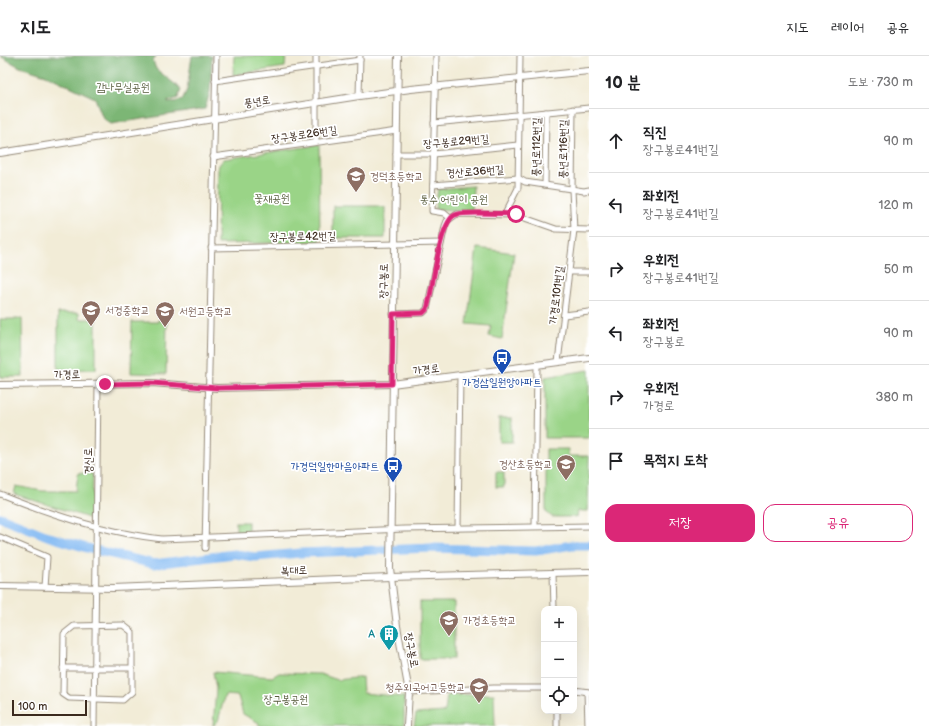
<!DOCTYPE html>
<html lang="ko">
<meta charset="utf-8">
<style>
:root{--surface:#fff;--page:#f6f6f6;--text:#202124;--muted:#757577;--line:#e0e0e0;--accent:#db2777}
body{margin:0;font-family:"Balsamiq Sans","Poor Story",sans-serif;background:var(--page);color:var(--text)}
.controls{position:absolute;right:12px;bottom:12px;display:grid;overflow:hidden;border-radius:8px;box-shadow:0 4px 16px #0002}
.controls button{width:36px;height:36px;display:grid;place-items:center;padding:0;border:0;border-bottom:1px solid var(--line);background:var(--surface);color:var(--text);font:20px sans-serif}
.scale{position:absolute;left:12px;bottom:10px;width:75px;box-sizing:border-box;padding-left:4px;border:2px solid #3b2a1e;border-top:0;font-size:11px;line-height:14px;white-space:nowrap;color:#3b2a1e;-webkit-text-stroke:3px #fff;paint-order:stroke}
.stop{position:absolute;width:12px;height:12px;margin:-9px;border:3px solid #db2777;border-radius:50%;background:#fff}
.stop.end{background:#db2777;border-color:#fff;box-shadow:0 1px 4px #0008}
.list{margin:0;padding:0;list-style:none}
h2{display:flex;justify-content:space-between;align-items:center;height:52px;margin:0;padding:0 16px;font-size:17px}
h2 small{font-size:13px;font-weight:400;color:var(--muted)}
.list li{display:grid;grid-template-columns:26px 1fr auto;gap:12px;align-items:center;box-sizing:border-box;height:64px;padding:0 16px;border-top:1px solid var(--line)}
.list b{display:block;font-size:15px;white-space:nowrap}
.list p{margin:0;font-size:13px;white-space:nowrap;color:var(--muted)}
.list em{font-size:13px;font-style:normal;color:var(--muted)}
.actions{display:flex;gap:8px;padding:12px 16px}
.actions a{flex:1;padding:9px 0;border:1px solid var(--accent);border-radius:12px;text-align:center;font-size:14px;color:var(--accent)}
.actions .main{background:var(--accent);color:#fff}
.icon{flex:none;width:22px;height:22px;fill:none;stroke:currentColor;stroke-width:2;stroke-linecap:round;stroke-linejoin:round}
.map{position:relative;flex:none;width:589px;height:670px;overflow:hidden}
header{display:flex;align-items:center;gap:24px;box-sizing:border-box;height:56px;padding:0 20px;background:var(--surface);border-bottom:1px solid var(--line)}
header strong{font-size:19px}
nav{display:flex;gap:22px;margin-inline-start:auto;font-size:14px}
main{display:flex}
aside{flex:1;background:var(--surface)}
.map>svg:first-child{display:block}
</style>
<header>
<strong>지도</strong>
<nav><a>지도</a><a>레이어</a><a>공유</a></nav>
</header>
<main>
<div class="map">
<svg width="589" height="670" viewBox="0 0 589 670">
<rect width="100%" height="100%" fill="#fff"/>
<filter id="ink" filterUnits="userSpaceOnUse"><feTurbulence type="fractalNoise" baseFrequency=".025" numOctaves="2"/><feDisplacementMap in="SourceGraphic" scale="8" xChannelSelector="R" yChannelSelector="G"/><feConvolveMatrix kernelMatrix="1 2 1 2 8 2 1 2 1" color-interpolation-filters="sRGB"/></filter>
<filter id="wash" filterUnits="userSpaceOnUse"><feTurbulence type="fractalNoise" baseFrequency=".012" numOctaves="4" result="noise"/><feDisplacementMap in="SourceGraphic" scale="16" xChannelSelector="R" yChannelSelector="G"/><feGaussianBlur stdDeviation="0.9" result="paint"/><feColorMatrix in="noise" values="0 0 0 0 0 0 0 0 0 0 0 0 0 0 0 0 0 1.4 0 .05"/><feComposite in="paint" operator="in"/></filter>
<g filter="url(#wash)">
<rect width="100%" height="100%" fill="#f2ecd7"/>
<!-- green -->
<g fill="#9ad487" stroke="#6a7f52">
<polygon points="234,0 286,0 285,11 233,19"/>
<polygon points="319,89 320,186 217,188 218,113 219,109 224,103"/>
<polygon points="473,130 472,155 435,153 438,133"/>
<polygon points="333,150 379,150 380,151 385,151 385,182 333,182"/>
<polygon points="477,192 514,197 502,283 489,280 491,270 467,268"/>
<polygon points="58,257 79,257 79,263 96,263 96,313 58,314"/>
<polygon points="161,260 167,260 166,318 131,317 132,266 158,266 158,264 161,264"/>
<polygon points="0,263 22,263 23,321 0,321"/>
<polygon points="589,314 589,382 545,382 545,321"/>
<rect x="499" y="362" width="13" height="24"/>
<polygon points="546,393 568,393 568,400 589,400 588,455 578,455 577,461 552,461 546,456"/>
<rect x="496" y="416" width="8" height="15"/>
<polygon points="78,417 93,418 92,463 14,438 16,430 42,435 76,435"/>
<rect x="236" y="466" width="12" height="10"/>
<rect x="420" y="546" width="34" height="57"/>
<polygon points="213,616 272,621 279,617 320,618 338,624 362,621 363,637 404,641 404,670 259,670 259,667 243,658 238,640 225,639 218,665 213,670 216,633"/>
<polygon points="494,638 495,670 414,670 416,658 445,656 447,639"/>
</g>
<!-- forest -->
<polygon fill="#7bb674" stroke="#5b7049" points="0,0 156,0 153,5 156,13 181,33 178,42 167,46 169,47 182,44 187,34 192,0 212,0 210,36 205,53 111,68 103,62 95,42 46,19 20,11"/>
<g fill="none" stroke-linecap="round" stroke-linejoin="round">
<!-- river -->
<polyline stroke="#83baf3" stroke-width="9" points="0,461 50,481 87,492 154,508 234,498 255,501 301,497 431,492 536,495 572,489 589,489"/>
</g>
</g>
<g filter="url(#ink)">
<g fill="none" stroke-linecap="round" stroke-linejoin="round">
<defs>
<g id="minor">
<polyline points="316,0 316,86"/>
<polyline points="436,0 432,155 444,157 450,162"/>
<polyline points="215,25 360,4"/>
<polyline points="359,40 360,0"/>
<polyline points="434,67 589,52"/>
<polyline points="396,98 434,98 518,89"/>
<polyline points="213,101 397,75"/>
<polyline points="433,129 518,122 525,126 584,135 589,134"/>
<polyline points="545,129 546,56"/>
<polyline points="505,158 518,132 520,0"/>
<polyline points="211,192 441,187"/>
<polyline points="569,216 589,216"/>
<polyline points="393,258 423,257 427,253 445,170 447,165 457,158 516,159 556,173 589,174"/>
<polyline points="564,259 589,256"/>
<polyline points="558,306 574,174 572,134 573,53"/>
<path d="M0,438c52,21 106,39 162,45l242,-10 185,-3"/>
<polyline points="535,470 537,310"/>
<polyline points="458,472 460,319"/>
<polyline points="0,481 47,501 45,531"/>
<polyline points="205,492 216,0"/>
<polyline points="553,517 554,553"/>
<polygon points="123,569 132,576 132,636 123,644 69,642 63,638 64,578 74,570"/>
<polyline points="63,612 132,612"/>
<polyline points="574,634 589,636"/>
<polyline points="409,636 494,632 544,632"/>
<polyline points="587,636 588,670"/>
<polyline points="557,655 557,670"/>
<polyline points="94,670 98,328"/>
</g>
<g id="tertiary">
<polyline points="398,0 390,512 397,570 409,636 407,670"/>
<polyline points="0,97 359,40 411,33 589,15"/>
<polyline points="0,329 152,327 217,332 392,328 589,302"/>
<polyline points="0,530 113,532 390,521 589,516"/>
</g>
</defs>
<!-- minor casing -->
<use href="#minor" stroke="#968b7a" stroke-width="7"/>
<!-- tertiary casing -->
<use href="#tertiary" stroke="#968b7a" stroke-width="8"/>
<!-- minor -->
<use href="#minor" stroke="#fff" stroke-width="5"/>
<!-- tertiary -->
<use href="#tertiary" stroke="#fff" stroke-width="6"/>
</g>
</g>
<g fill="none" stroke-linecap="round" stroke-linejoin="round" filter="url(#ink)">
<!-- route -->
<path stroke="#db2777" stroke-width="5" d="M105,328l47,-1 66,5 174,-4 1,-70 30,-1 4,-4c6,-19 12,-87 28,-94 9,-4 49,-1 61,-1"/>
</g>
<!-- icons -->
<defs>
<symbol id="school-pin" viewBox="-11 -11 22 30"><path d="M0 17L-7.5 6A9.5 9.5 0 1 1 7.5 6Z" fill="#8d6e63" stroke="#fff"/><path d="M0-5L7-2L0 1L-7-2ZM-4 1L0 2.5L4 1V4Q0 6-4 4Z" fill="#fff"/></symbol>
<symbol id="bus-pin" viewBox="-11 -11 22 30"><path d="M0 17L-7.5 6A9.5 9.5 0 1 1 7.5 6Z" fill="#1a4fb4" stroke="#fff"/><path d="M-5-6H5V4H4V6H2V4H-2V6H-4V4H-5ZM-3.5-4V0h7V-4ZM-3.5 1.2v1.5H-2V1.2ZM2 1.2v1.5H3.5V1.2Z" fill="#fff"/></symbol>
<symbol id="building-pin" viewBox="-11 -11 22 30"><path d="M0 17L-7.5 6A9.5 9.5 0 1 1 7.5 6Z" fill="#0f9aa8" stroke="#fff"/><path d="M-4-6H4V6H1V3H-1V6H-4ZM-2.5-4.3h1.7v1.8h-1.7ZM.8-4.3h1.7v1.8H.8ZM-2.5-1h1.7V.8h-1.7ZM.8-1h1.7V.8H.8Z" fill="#fff"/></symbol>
</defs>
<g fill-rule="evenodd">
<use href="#school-pin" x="345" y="109" width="22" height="30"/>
<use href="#school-pin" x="80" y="243" width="22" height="30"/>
<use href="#school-pin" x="154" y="244" width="22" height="30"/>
<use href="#bus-pin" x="491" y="291" width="22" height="30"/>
<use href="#school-pin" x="555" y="397" width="22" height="30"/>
<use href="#bus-pin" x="382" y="399" width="22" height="30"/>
<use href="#school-pin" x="438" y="553" width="22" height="30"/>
<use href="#building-pin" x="378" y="567" width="22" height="30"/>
<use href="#school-pin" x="468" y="620" width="22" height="30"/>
</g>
<g text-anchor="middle" stroke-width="3.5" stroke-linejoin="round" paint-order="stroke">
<!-- park labels -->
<g font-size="11" fill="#585d3e" stroke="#fff">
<text x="123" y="35">감나무실공원</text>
<text x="272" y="146">꽃재공원</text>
<text x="454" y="147">통수 어린이 공원</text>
<text x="286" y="647">장구봉공원</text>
</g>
<!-- street labels -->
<g font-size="11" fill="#3b2a1e" stroke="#fff">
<text transform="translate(257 45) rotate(-9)" y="4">풍년로</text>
<text transform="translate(304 78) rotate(-8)" y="4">장구봉로26번길</text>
<text transform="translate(456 85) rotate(-5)" y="4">장구봉로29번길</text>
<text transform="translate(536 91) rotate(-89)" y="4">풍년로112번길</text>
<text transform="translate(563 93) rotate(-89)" y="4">풍년로116번길</text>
<text transform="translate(475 115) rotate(-4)" y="4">경산로36번길</text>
<text transform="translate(303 180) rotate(-1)" y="4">장구봉로42번길</text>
<text transform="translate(383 225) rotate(-89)" y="4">장구봉로</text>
<text transform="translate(556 239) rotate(-83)" y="4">가경로101번길</text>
<text transform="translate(426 313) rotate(-7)" y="4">가경로</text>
<text transform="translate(67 318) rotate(-1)" y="4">가경로</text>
<text transform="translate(88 405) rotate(-90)" y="4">경신로</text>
<text transform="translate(294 514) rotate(-2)" y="4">복대로</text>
<text transform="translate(412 594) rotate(79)" y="4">장구봉로</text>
</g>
<!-- education labels -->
<g font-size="11" fill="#785e54" stroke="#fff" text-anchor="start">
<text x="370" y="124">경덕초등학교</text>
<text x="105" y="258">서경중학교</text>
<text x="179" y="259">서원고등학교</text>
<text x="552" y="412" text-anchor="end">경산초등학교</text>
<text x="463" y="568">가경초등학교</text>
<text x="465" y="635" text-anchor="end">청주외국어고등학교</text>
</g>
<!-- transit labels -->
<g font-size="11" fill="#164399" stroke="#fff">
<text x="502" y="330">가경삼일원앙아파트</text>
<text x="379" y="414" text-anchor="end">가경덕일한마음아파트</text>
</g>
<!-- culture labels -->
<g font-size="11" fill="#0d838f" stroke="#fff" text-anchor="end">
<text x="375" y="582">A</text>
</g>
</g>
</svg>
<div class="controls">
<button>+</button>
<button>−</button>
<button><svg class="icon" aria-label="locate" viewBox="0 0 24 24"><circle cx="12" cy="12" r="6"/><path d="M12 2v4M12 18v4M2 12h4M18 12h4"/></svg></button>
</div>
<div class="scale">100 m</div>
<div class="stop" style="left:516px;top:158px"></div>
<div class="stop end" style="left:105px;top:328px"></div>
</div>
<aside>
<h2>10 분<small>도보 · 730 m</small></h2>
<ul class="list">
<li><svg class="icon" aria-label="ahead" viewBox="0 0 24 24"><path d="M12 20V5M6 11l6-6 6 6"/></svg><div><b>직진</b><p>장구봉로41번길</p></div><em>90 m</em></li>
<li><svg class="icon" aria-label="left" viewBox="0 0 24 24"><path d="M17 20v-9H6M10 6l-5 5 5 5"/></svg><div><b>좌회전</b><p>장구봉로41번길</p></div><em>120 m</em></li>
<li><svg class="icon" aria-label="right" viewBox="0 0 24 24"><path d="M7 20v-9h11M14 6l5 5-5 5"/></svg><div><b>우회전</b><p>장구봉로41번길</p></div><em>50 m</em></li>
<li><svg class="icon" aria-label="left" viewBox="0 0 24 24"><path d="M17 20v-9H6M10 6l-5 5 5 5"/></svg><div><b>좌회전</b><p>장구봉로</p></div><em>90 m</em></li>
<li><svg class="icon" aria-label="right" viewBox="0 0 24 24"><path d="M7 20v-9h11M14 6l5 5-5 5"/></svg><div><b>우회전</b><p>가경로</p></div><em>380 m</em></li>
<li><svg class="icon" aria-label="arrive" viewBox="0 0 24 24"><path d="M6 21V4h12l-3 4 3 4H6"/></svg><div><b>목적지 도착</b></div></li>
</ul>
<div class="actions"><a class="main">저장</a><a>공유</a></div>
</aside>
</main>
